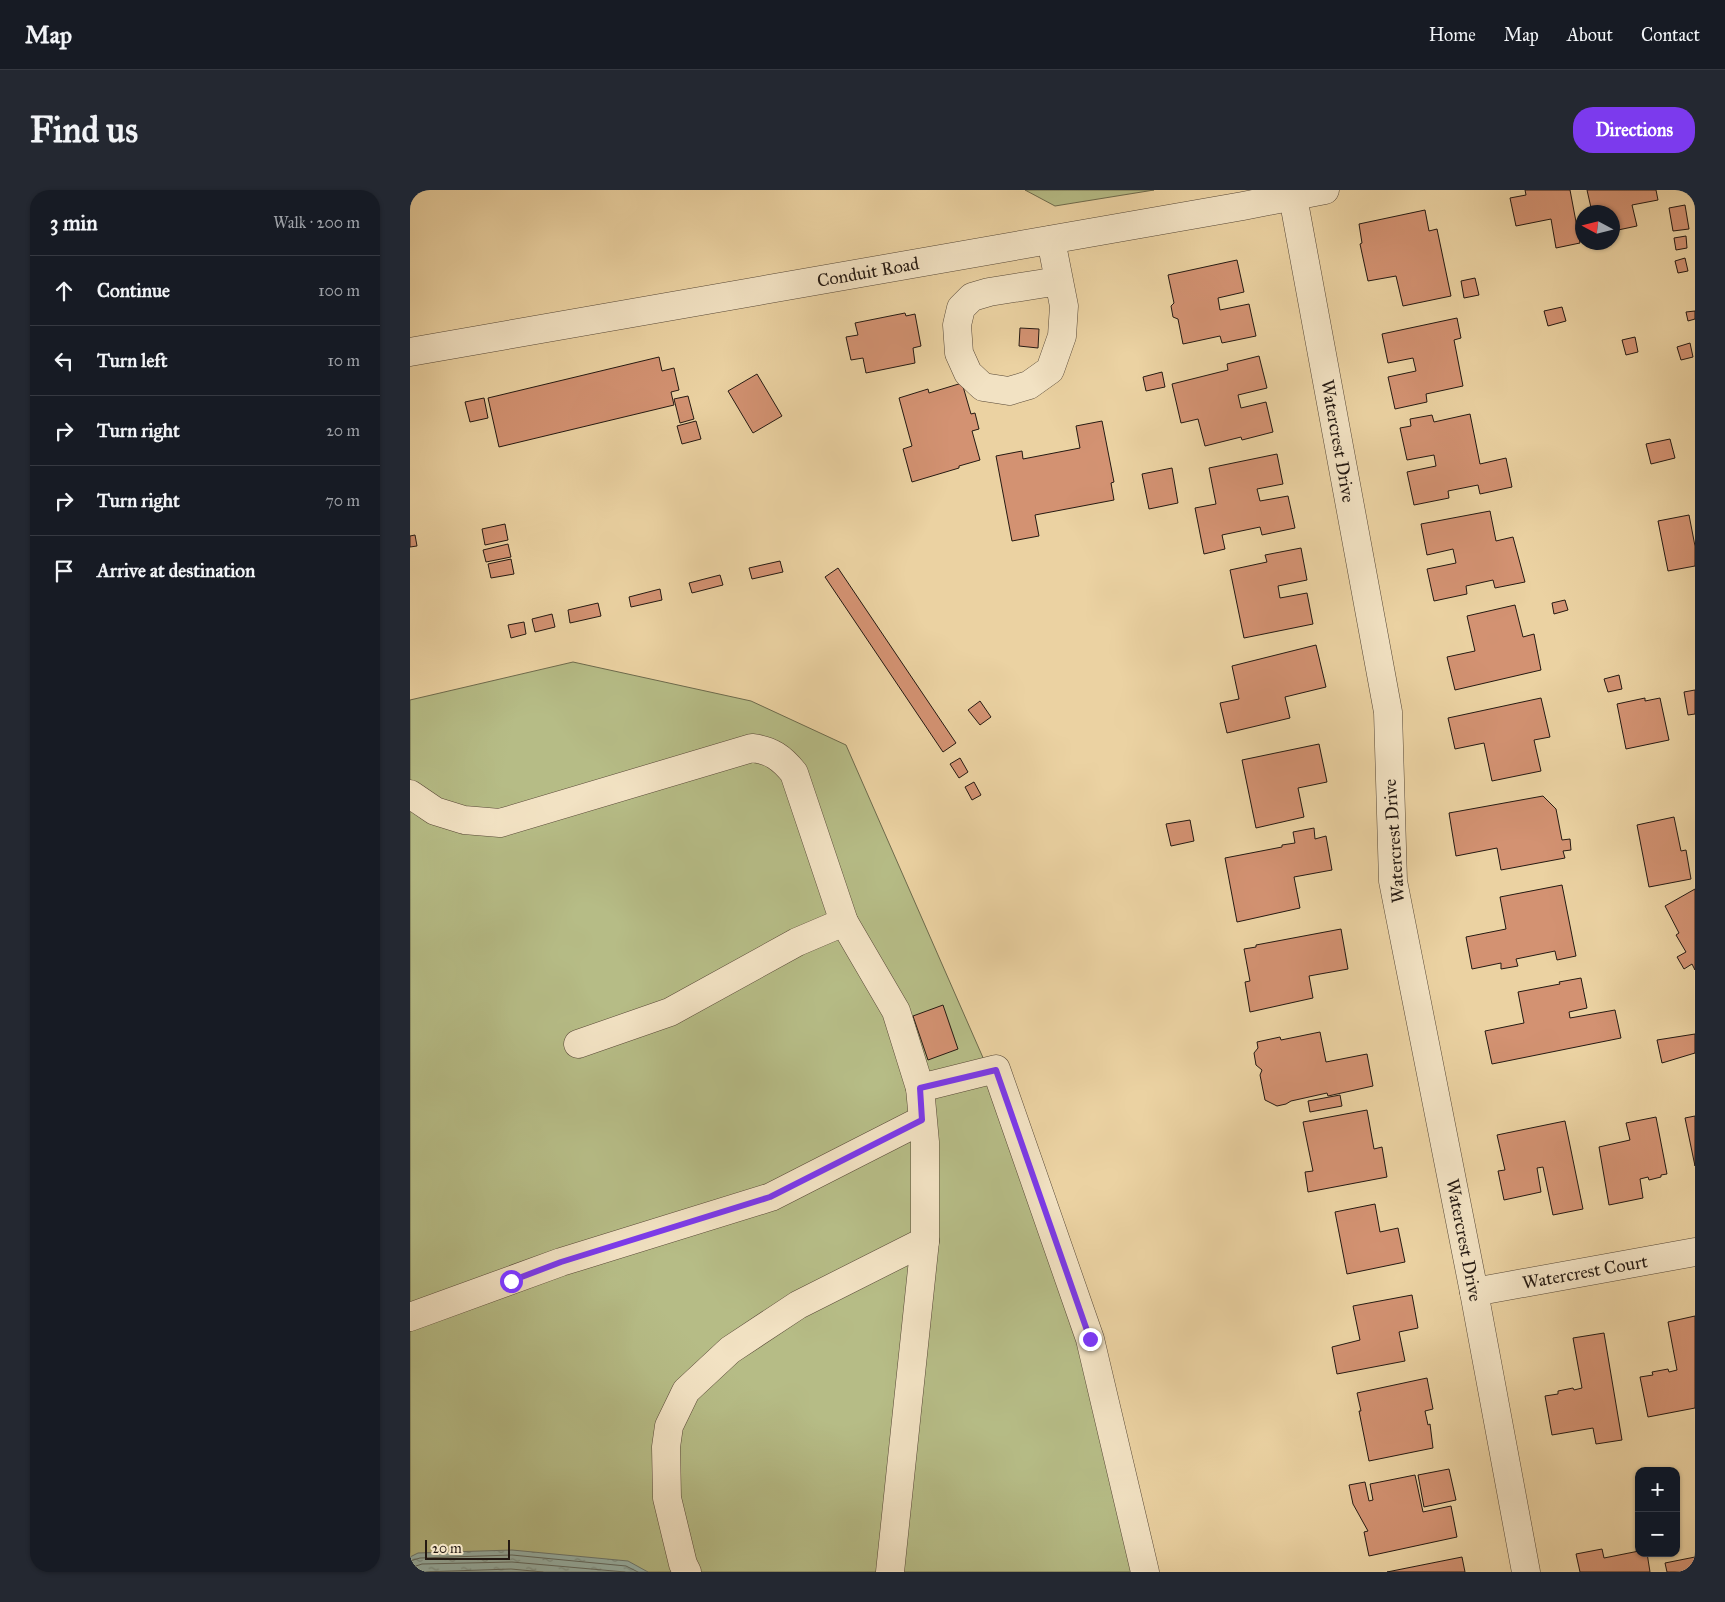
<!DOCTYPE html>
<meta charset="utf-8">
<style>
:root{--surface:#171b24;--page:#242831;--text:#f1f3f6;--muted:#9ea1a6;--line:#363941;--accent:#7c3aed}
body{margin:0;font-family:"IM FELL Great Primer",serif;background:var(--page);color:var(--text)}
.controls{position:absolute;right:15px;bottom:15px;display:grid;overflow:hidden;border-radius:10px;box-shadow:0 1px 4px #0004}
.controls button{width:45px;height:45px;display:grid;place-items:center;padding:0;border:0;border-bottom:1px solid var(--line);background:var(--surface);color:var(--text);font:25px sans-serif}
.compass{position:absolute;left:1165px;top:15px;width:45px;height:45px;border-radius:50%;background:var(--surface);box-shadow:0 1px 4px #0004;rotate:277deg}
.scale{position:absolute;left:15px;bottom:12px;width:85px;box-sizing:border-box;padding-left:5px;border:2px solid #241912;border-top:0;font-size:14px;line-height:18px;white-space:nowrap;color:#241912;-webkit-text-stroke:4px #f2e2c3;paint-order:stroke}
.stop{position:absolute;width:15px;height:15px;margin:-11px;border:4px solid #7c3aed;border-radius:50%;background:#fff}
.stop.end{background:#7c3aed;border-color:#fff;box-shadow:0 1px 5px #0008}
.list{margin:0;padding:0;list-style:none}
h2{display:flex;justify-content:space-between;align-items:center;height:65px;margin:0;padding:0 20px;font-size:21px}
h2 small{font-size:16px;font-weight:400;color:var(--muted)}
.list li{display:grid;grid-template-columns:32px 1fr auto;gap:15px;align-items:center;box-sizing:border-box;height:70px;padding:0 20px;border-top:1px solid var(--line)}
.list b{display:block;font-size:19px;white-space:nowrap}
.list em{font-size:16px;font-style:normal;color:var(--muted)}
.icon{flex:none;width:28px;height:28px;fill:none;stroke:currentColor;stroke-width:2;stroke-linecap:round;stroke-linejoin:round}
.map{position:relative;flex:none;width:1285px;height:1382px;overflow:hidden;border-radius:20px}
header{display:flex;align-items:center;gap:30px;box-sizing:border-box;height:70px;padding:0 25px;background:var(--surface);border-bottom:1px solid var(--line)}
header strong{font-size:24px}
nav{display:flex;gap:28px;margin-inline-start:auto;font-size:18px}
.intro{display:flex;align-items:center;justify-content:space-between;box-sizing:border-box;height:120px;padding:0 30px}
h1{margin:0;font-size:35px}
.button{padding:12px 22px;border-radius:20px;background:var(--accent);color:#fff;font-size:18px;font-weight:700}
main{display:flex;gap:30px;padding:0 30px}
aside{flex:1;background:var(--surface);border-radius:20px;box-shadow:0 1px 4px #0004}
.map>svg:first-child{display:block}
</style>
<header>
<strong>Map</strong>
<nav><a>Home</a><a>Map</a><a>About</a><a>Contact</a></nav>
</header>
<div class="intro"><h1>Find us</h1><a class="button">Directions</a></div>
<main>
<aside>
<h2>3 min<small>Walk · 200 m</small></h2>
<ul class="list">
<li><svg class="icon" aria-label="ahead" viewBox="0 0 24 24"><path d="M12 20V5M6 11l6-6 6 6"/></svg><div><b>Continue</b></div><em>100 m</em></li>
<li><svg class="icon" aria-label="left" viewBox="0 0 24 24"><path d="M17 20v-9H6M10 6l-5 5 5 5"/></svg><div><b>Turn left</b></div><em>10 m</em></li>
<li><svg class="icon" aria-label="right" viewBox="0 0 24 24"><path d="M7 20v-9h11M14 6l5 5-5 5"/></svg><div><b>Turn right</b></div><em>20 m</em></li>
<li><svg class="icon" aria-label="right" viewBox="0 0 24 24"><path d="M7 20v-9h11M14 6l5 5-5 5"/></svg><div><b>Turn right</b></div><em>70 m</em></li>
<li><svg class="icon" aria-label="arrive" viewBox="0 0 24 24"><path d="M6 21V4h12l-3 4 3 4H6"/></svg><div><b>Arrive at destination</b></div></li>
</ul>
</aside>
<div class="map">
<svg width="1285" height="1382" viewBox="0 0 1285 1382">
<defs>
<pattern id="water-ripples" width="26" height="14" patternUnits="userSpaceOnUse" patternTransform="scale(1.25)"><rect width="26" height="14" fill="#99b6ad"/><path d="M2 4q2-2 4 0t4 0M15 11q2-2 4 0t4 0" fill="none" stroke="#7d938b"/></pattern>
</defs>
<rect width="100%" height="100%" fill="#ebd2a2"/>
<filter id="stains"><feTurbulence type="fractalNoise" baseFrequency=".004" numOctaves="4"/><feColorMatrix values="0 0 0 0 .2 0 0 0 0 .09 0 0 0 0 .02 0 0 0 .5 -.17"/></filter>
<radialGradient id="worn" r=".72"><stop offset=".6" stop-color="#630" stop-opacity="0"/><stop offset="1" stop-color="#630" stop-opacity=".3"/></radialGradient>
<!-- green -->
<g fill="#b6bc86" stroke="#6d6a4c">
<polygon points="615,0 744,0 645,16"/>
<polygon points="163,472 341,511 436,555 638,1016 729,1382 0,1382 0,510"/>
</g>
<!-- water -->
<polygon fill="url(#water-ripples)" stroke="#6a776f" points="102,1360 218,1371 238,1382 0,1382 0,1367 8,1363"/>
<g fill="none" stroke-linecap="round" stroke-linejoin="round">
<!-- shore -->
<g stroke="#5e6860" stroke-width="1">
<polyline points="0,1371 10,1368 102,1365 216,1376 228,1382"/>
<polyline points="0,1378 12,1374 102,1372 215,1382"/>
<polyline points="12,1382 101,1379 133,1382"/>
</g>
</g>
<!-- building -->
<g fill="#d39272" stroke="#241912">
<polygon points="1115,0 1160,0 1170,53 1146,58 1141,29 1106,36 1100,8 1116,5"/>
<polygon points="1177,0 1246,0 1248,10 1222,15 1227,36 1208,40 1207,32 1202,33 1202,22 1182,22"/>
<polygon points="1275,15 1279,39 1263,41 1259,18"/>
<polygon points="1015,20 1019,41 1027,39 1041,106 993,116 986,86 958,91 950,54 952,53 949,34"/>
<polygon points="1276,46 1277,58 1266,60 1264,48"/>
<polygon points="1275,68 1278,81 1268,83 1265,71"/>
<polygon points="827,70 834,102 808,108 810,120 839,114 846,146 812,153 810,146 773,154 768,129 763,127 761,116 764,113 758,85"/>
<polygon points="1065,88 1069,105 1054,108 1051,91"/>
<polygon points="1152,117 1156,131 1138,136 1134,121"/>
<polygon points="1285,121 1285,129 1278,131 1276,122"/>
<polygon points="495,123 496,126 505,124 511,156 503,158 505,173 456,183 453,168 441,170 436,147 448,145 445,133"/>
<polygon points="1047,128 1051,148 1044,150 1053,196 1016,204 1017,212 985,219 978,187 1006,181 1003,168 978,173 972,144"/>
<polygon points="610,138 629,139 628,158 609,156"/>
<polygon points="1225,147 1228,162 1216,165 1212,150"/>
<polygon points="1280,153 1283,167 1271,170 1267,157"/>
<polygon points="849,166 857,198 828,205 831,218 856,212 863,242 832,250 831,247 795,256 788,229 771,233 762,194 818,180 817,174"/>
<polygon points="249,167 252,181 264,178 269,200 261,202 264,215 89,257 78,208"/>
<polygon points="752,182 755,197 736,201 733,187"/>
<polygon points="347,184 372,226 343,243 318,201"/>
<polygon points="552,193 561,224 565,223 569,239 562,241 570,270 549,276 549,278 502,292 493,259 502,256 489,208 518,199 519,203"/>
<polygon points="278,206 284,229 270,233 264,209"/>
<polygon points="74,208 78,228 60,232 55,212"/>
<polygon points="1060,224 1070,274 1096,268 1102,297 1070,304 1068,295 1038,301 1039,308 1004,315 997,282 1026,276 1024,265 997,270 990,238 1001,236 1000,229 1022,225 1024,232"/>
<polygon points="286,231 291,249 272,254 267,236"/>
<polygon points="692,231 704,292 701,293 704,310 625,325 629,346 602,351 586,266 612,261 613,269 670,258 666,236"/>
<polygon points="1260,249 1265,268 1241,274 1236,254"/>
<polygon points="867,264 873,294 847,299 850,311 878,306 885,338 852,345 850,337 812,345 815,359 794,364 785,318 806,314 799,278"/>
<polygon points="762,278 768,313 739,319 732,284"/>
<polygon points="1080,321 1086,351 1103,347 1115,392 1085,398 1083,390 1056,396 1057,404 1024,411 1017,379 1046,373 1043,359 1017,365 1011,334"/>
<polygon points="1279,325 1285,356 1285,376 1258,381 1248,331"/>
<polygon points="95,334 98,350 75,355 72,339"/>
<polygon points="5,345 7,356 0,357 0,346"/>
<polygon points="98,354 101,367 76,372 73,360"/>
<polygon points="891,358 897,390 868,396 870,408 897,403 903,434 834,448 820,380 857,372 855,365"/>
<polygon points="101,369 104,384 81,388 78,374"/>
<polygon points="370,371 373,382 342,389 339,378"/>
<polygon points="428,378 546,553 533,562 415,387"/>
<polygon points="310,385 313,395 282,403 279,393"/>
<polygon points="250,399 252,410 221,417 219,407"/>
<polygon points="1155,410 1158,420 1144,424 1142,413"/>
<polygon points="188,413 191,426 160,433 158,420"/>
<polygon points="1105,415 1113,447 1124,444 1131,480 1045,500 1037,467 1065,461 1057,426"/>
<polygon points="142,424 145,437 125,442 122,429"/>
<polygon points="114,432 116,444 101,448 98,435"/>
<polygon points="906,455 916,497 875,507 880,528 817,543 810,513 829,509 822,476"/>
<polygon points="1209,485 1212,499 1198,502 1194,489"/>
<polygon points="1285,500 1285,524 1278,525 1274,502"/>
<polygon points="1131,508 1140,547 1124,550 1131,581 1082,591 1074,553 1045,559 1038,528"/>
<polygon points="1235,508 1235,511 1250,508 1259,550 1216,559 1207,514"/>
<polygon points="570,511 581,527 570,535 558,520"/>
<polygon points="909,554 917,592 888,598 894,627 846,638 832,570"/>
<polygon points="550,568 558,582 549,588 540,574"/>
<polygon points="564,592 571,605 562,610 555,597"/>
<polygon points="1133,606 1146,619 1152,650 1160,649 1161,660 1153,661 1155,668 1091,680 1087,658 1046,666 1039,623"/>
<polygon points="1264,627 1271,661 1276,660 1281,689 1239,697 1227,635"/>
<polygon points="780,630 784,651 761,656 756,634"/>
<polygon points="904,638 905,649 916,646 922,680 884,687 890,718 827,732 815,668 872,657 872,655 885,653 883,642"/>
<polygon points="1152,695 1166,766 1147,770 1145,761 1106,769 1108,776 1091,779 1091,773 1062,779 1056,747 1096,739 1090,707"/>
<polygon points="1285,699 1285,780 1282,774 1274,779 1267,767 1276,762 1266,745 1269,743 1255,716"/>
<polygon points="931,739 938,779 899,786 903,808 840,822 835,792 840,791 834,759 846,757 846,755"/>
<polygon points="1171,788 1177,818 1159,822 1160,828 1205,820 1211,848 1082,874 1075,841 1114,833 1108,802 1150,794 1149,792"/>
<polygon points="533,815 548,859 518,870 503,826"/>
<polygon points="910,842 916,872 957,864 963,896 918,906 917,903 881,911 876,914 867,916 855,910 850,885 852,880 846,875 844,863 848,858 847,852 870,847 871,850"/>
<polygon points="1285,844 1285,863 1252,873 1247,850"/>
<polygon points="930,905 932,916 900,922 898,911"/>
<polygon points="957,920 964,959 972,957 977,987 898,1002 895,982 903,981 893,932"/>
<polygon points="1285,926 1285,976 1275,928"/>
<polygon points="1246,927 1257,984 1251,985 1251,987 1239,990 1238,987 1230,989 1233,1008 1199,1015 1189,957 1220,950 1216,933"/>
<polygon points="1155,931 1173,1019 1143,1025 1133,977 1127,978 1131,1002 1094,1010 1088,981 1095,980 1087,945"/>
<polygon points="965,1014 970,1042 988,1038 995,1072 937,1084 925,1022"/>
<polygon points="1002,1105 1008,1138 989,1142 995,1171 927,1184 922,1157 950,1150 943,1116"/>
<polygon points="1285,1126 1285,1218 1238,1227 1230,1187 1243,1185 1242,1182 1258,1179 1259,1182 1267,1180 1258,1132"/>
<polygon points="1194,1143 1212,1250 1186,1254 1183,1238 1142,1245 1135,1206 1148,1204 1148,1201 1163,1198 1164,1200 1172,1198 1163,1148"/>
<polygon points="1017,1188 1023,1219 1015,1221 1018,1235 1020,1234 1023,1258 959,1271 949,1221 951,1221 947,1203"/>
<polygon points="1039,1279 1046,1310 1014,1317 1008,1285"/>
<polygon points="1005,1285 1013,1322 1041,1316 1047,1347 959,1366 954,1342 958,1341 943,1314 939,1295 955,1292 959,1311 963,1310 960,1294"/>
<polygon points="1192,1359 1194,1368 1229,1361 1229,1363 1237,1363 1240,1382 1170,1382 1166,1364"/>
<polygon points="1052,1367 1055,1382 977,1382"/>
<polygon points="1285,1367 1285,1382 1257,1382 1255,1373"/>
</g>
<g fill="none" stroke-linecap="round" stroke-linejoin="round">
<defs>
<g id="minor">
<polyline points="883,7 978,522 983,691 1064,1102 1116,1382"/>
<polyline points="641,50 654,116 652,146 640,180 619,195 599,201 573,197 558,183 549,163 547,135 551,118 562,107 579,102 649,91"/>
<polyline points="0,162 833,16 915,0"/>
<path d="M0,604l25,17 29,9 36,3 252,-75c19,2 30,10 42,25l50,149 52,89 24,77 5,54v99l-35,331"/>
<polyline points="168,854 260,822 387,752 434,732"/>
<polyline points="510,898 586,879 680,1149 735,1382"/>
<polyline points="1064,1102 1285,1062"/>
<polyline points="0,1127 151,1072 361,1007 512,930"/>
<polyline points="277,1382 273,1374 257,1308 256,1257 259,1236 276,1201 320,1160 388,1115 515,1051"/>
</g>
</defs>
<!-- minor casing -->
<use href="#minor" stroke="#564736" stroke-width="29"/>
<!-- minor -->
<use href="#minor" stroke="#f2e2c3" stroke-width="28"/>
</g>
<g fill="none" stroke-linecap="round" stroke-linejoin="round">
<!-- route -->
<polyline stroke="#7c3aed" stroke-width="6" points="101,1091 151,1072 360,1007 512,930 510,898 586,880 680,1149"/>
</g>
<g text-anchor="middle" stroke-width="4" stroke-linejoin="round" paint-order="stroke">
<!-- street labels -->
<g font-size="18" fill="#241912" stroke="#f2e2c3">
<text transform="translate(458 82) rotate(-10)" y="6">Conduit Road</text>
<text transform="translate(928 251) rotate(80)" y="6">Watercrest Drive</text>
<text transform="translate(984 651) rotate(-94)" y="6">Watercrest Drive</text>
<text transform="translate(1054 1050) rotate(79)" y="6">Watercrest Drive</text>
<text transform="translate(1175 1082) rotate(-10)" y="6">Watercrest Court</text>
</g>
</g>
<rect width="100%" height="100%" filter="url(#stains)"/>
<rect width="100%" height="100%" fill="url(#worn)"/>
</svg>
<div class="controls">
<button>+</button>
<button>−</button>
</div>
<svg class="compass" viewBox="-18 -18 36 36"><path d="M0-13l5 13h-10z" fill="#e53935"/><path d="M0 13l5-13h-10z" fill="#9ea1a6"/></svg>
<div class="scale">20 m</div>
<div class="stop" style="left:101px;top:1091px"></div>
<div class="stop end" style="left:680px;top:1149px"></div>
</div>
</main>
